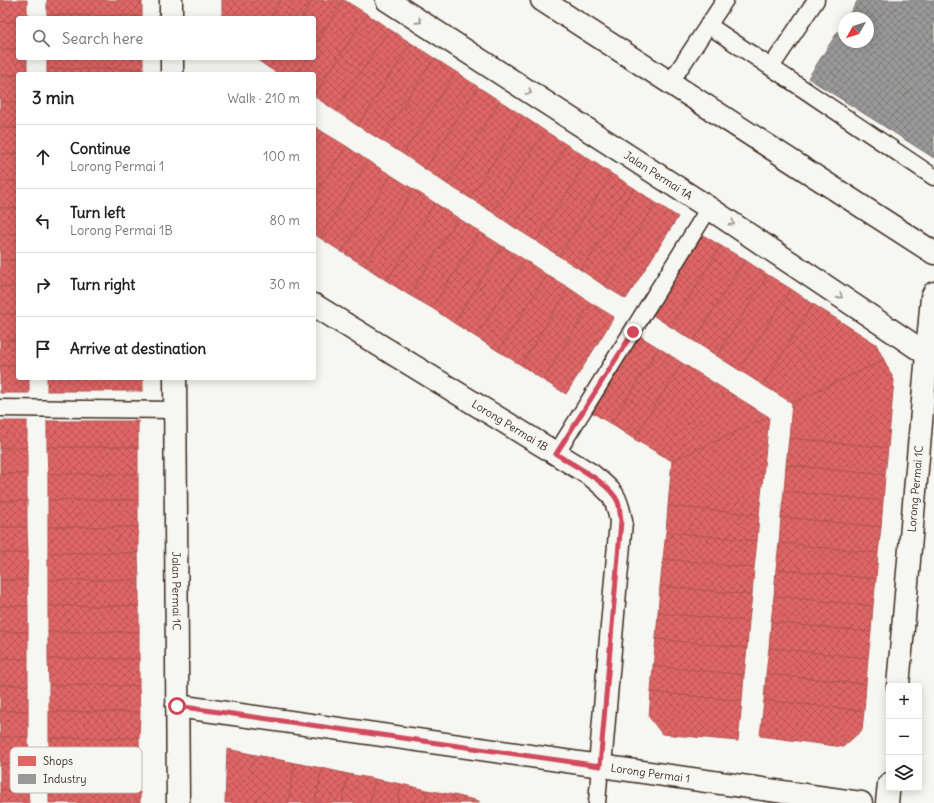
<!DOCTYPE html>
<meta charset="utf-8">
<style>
:root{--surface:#fff;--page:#f6f6f6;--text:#222;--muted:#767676;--line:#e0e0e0}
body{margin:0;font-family:Delius,sans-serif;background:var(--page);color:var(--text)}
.controls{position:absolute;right:12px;bottom:12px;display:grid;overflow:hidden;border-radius:4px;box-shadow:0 2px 10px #0003}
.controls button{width:36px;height:36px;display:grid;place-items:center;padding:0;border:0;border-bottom:1px solid var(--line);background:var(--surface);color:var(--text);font:20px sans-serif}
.compass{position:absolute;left:838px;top:12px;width:36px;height:36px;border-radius:50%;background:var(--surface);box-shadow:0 2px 10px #0003;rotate:231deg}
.stop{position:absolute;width:12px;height:12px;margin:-9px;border:3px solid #d1495b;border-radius:50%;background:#fff}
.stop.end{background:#d1495b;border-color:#fff;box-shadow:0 1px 4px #0008}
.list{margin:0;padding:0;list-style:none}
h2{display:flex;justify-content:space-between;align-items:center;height:52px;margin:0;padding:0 16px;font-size:17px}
h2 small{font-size:13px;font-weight:400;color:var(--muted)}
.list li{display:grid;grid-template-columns:26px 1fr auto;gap:12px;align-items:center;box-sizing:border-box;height:64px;padding:0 16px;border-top:1px solid var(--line)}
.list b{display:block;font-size:15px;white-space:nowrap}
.list p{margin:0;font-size:13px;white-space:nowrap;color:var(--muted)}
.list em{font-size:13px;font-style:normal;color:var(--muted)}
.icon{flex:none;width:22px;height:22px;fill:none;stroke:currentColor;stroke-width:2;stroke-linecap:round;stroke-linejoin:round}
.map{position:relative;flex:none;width:934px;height:803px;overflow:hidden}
.search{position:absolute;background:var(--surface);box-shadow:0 2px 10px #0003;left:16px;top:16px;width:300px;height:44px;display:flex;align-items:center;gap:10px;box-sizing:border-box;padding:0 14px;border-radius:4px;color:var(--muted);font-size:15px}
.panel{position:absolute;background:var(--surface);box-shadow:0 2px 10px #0003;left:16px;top:72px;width:300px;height:308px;border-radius:4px}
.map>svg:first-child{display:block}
</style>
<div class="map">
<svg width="934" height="803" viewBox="0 0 934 803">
<defs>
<pattern id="shops-cross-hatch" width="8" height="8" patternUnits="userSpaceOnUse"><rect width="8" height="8" fill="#e06666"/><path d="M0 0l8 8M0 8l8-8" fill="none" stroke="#b75453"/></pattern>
<pattern id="industry-cross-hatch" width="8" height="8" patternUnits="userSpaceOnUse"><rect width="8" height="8" fill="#999"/><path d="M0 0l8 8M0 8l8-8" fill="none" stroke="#7e7d7c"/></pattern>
</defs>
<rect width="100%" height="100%" fill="#f6f6f2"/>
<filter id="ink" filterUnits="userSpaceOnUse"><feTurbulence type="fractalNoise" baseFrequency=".025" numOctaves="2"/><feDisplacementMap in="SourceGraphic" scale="8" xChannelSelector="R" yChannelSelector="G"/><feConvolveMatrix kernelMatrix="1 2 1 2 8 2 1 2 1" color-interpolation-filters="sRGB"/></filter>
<g filter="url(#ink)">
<!-- shops -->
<g fill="url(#shops-cross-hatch)" stroke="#ae5450">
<polygon points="0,0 27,0 27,18 18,18 18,22 0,22"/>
<polygon points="47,0 142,0 142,16 47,15"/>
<polygon points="222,0 281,0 270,18 222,18"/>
<polygon points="281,0 313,0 301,18 270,18"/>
<polygon points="313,0 344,0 314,47 314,18 301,18"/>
<polygon points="344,0 367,14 314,96 314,74 297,74 307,58 314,58 314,47"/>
<polygon points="367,14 389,29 336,111 314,96"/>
<polygon points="47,15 142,16 142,18 47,18"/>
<rect x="0" y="22" width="18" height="27"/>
<polygon points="389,29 411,43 358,126 336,111"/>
<polygon points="411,43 434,58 381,140 358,126"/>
<polygon points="0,49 18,49 18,58 27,58 27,74 0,75"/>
<rect x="47" y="58" width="96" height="11"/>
<polygon points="255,58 276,58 269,68"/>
<polygon points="276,58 307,58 297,74 279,74 269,68"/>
<polygon points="434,58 456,72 403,154 381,140"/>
<rect x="47" y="69" width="96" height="5"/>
<polygon points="456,72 478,87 425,169 403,154"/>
<rect x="0" y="75" width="18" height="27"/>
<polygon points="478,87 500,101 447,184 425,169"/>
<polygon points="500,101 523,116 470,198 447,184"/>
<rect x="0" y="102" width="18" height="26"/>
<polygon points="523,116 545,131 492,212 470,198"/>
<polygon points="314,126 323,132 314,147"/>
<rect x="0" y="128" width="18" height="26"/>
<polygon points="545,131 567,145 514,227 492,212"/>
<polygon points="323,132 346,146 314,197 314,147"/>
<polygon points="567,145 589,159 536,241 514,227"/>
<polygon points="346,146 368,161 320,238 314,234 314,197"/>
<rect x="0" y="154" width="18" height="27"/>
<polygon points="589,159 612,174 559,256 536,241"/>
<polygon points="368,161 391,175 342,252 320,238"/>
<polygon points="612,174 634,188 581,270 559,256"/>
<polygon points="391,175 413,189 365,266 342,252"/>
<rect x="0" y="181" width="18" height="27"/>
<polygon points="634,188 656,203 603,285 581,270"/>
<polygon points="413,189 435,203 387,281 365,266"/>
<polygon points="435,203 458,218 409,295 387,281"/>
<polygon points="656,203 678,217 626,299 603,285"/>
<rect x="0" y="208" width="18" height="26"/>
<polygon points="458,218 480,232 432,308 409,295"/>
<polygon points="480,232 502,246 454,323 432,308"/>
<polygon points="698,232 721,246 671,327 648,312"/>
<rect x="0" y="234" width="18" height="26"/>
<polygon points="502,246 525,260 476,337 454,323"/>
<polygon points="721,246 745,260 694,341 671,327"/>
<rect x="0" y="260" width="18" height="27"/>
<polygon points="525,260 547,275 498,351 476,337"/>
<polygon points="745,260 768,275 717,356 694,341"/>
<polygon points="547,275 569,288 521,365 498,351"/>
<polygon points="768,275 791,289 739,370 717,356"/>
<rect x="0" y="287" width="18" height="27"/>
<polygon points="569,288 591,303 543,380 521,365"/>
<polygon points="791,289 813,304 763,385 739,370"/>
<polygon points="591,303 614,317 566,394 543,380"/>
<polygon points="813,304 876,344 884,360 792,403 763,385"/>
<rect x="0" y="314" width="18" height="26"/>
<polygon points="638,335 659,348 611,424 590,411"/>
<rect x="0" y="340" width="18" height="26"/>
<polygon points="659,348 682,363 634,439 611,424"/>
<polygon points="884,360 894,380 888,448 789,438 792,403"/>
<polygon points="682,363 769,417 672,461 634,439"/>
<polygon points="0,366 18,366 18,378 29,378 29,393 0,393"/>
<rect x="47" y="378" width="96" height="13"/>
<polygon points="769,417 759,515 668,506 672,461"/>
<rect x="0" y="421" width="27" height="27"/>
<rect x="47" y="421" width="91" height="26"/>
<polygon points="789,438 888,448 885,475 786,465"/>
<polygon points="47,447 138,447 138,474 48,474"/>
<rect x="0" y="448" width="27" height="26"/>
<polygon points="786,465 885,475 883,501 784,491"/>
<rect x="0" y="474" width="27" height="27"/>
<rect x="48" y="474" width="90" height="26"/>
<polygon points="784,491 883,501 881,527 781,517"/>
<rect x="48" y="500" width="90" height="27"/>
<rect x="0" y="501" width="27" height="26"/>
<polygon points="668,506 759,515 757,541 666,532"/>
<polygon points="781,517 881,527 878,553 779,543"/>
<polygon points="0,527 27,527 28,553 0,553"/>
<rect x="48" y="527" width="90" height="26"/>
<polygon points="666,532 757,541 754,568 663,559"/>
<polygon points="779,543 878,553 876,579 776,569"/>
<polygon points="0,553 28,553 27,580 0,580"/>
<polygon points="48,553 138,553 139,580 48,580"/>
<polygon points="663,559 754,568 752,595 660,586"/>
<polygon points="776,569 876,579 873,606 774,596"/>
<polygon points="0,580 27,580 28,606 0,606"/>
<rect x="48" y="580" width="91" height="26"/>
<polygon points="660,586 752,595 749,621 658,613"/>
<polygon points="774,596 873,606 871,632 771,622"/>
<rect x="0" y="606" width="28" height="26"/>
<rect x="48" y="606" width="91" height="26"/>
<polygon points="658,613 749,621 747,648 656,639"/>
<polygon points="771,622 871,632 868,658 769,648"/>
<polygon points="0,632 28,632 28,659 0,658"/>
<rect x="48" y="632" width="91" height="27"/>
<polygon points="656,639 747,648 744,675 653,666"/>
<polygon points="769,648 868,658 866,684 766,674"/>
<polygon points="0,658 28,659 28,685 0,685"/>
<polygon points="48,659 139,659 139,686 49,685"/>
<polygon points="653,666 744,675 742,701 651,692"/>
<polygon points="766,674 866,684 864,711 764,700"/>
<rect x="0" y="685" width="28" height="26"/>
<polygon points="49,685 139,686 140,712 49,712"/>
<polygon points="651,692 742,701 738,741 662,734 649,717"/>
<polygon points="764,700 864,711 862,730 843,747 760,736"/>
<rect x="0" y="711" width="28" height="26"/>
<polygon points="49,712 140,712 139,738 49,738"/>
<polygon points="0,737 28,737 29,764 0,764"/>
<polygon points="49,738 139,738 140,765 49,765"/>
<polygon points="227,749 295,763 288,803 225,803"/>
<polygon points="295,763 322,768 315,803 288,803"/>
<polygon points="0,764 29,764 28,790 0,790"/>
<polygon points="322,768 348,774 342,803 315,803"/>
<polygon points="348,774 375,779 370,803 342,803"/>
<polygon points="375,779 401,784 398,803 370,803"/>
<polygon points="401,784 427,790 425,803 398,803"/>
<polygon points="0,790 28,790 29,803 0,803"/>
<polygon points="427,790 454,795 452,803 425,803"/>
<polygon points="49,791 140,792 140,803 49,803"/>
<polygon points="454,795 479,801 479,803 452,803"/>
</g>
<!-- industry -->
<polygon fill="url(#industry-cross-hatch)" stroke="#7d7874" points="858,0 934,0 934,158 808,78 844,22 844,42 868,42 868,18 847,18"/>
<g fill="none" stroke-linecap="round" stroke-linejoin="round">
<defs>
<g id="lane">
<polyline points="708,25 934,177"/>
<polyline points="771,67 816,0"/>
<polyline points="670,83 725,0"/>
<polyline points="0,408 175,410"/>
<polyline points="556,454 709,208"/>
<polyline points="597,803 600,766"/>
</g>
<g id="street">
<polyline points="171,0 171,18"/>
<path id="s1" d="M387,0l322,208 225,151"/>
<polyline points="542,0 934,253"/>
<polyline points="172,58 172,74"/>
<path id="s2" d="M314,305l277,170c21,17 25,19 30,46l-21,245"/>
<path id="s3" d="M175,378l3,425"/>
<path id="s4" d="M898,686l34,-389 2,-4"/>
<path id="s5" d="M177,706l684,97"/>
<polyline points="887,803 889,784"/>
</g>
</defs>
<!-- lane casing -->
<use href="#lane" stroke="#3b2a1e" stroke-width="19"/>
<!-- street casing -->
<use href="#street" stroke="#3b2a1e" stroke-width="25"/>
<!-- lane -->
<use href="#lane" stroke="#f6f6f2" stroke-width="16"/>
<!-- street -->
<use href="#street" stroke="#f6f6f2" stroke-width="22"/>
</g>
<!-- one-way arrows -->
<defs><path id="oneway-chevron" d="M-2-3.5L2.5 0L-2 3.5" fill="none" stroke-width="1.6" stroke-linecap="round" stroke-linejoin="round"/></defs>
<g stroke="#989088">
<use href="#oneway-chevron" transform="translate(419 21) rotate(33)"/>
<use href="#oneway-chevron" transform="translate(529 92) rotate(33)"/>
<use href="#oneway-chevron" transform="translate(732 223) rotate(34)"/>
<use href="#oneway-chevron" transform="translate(840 296) rotate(34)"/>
</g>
</g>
<g fill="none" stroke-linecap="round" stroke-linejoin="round" filter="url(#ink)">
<!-- route -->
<path stroke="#d1495b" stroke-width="5" d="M177,706l423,60 21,-245c-1,-6 -1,-13 -3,-19 -8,-19 -45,-37 -62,-48l77,-122"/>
</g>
<g text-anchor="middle" stroke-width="4" stroke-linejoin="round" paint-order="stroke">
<!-- street labels -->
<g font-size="11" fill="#3b2a1e" stroke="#f6f6f2">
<text dy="4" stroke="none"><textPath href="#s1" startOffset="323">Jalan Permai 1A</textPath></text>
<text dy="4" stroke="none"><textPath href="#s2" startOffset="230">Lorong Permai 1B</textPath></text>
<text dy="4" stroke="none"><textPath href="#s4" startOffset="198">Lorong Permai 1C</textPath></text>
<text dy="4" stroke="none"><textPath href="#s3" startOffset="213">Jalan Permai 1C</textPath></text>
<text dy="4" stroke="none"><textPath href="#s5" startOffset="478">Lorong Permai 1</textPath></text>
</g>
</g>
<!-- legend -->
<rect x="10" y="747" width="132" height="46" rx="6" fill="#f6f6f2" stroke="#beb9b2" stroke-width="1"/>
<rect x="18" y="756" width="18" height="10" fill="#e06666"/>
<rect x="18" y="774" width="18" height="10" fill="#999"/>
<g font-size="11" fill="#3b2a1e">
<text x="43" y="765">Shops</text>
<text x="43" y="783">Industry</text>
</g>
</svg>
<div class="controls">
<button>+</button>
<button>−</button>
<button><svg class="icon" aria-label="layers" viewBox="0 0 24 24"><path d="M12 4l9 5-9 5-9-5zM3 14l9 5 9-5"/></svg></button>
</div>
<svg class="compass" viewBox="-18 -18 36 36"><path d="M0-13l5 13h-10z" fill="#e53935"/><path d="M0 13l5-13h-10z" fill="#767676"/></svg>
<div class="stop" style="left:177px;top:706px"></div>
<div class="stop end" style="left:633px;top:332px"></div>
<div class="search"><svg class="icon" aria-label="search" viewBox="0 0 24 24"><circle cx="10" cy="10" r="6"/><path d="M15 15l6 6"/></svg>Search here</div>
<section class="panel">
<h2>3 min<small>Walk · 210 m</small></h2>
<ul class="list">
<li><svg class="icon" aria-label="ahead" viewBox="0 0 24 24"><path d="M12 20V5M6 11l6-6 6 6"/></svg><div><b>Continue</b><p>Lorong Permai 1</p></div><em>100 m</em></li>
<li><svg class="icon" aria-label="left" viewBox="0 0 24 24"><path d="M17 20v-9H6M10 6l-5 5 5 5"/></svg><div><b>Turn left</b><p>Lorong Permai 1B</p></div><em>80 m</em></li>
<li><svg class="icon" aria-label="right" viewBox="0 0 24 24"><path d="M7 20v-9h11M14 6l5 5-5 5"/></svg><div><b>Turn right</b></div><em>30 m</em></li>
<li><svg class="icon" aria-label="arrive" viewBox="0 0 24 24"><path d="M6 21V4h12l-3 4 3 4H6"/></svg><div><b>Arrive at destination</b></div></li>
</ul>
</section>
</div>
